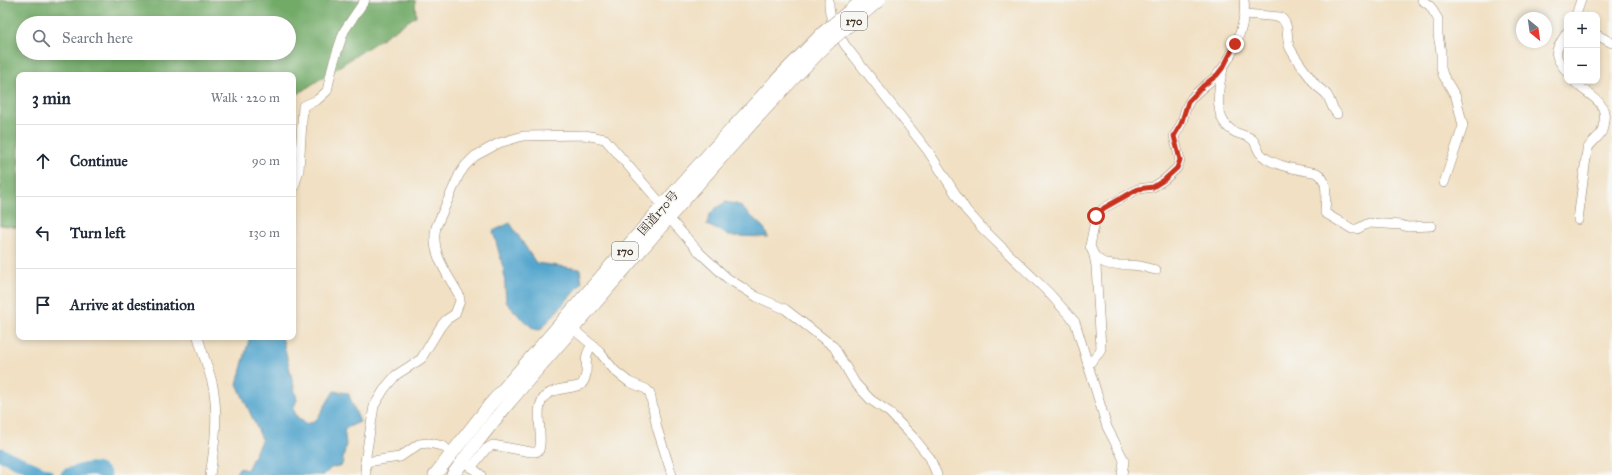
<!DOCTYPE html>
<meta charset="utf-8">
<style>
:root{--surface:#fff;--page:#f2f2f3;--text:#1f2937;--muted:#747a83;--line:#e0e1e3}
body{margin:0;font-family:"IM FELL Great Primer","Noto Serif JP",serif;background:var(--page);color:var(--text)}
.controls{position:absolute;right:12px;top:12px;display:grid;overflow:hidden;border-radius:8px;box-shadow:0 2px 6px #0003}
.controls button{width:36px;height:36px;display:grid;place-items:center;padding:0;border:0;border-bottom:1px solid var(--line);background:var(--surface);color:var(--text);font:20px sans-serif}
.compass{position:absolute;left:1516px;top:12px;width:36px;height:36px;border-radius:50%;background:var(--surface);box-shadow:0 2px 6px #0003;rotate:151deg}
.stop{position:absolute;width:12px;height:12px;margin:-9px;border:3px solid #c8321e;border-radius:50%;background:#fff}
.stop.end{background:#c8321e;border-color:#fff;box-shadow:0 1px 4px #0008}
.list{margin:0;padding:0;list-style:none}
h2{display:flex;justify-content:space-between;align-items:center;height:52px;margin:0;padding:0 16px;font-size:17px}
h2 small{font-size:13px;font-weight:400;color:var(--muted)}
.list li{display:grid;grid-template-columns:26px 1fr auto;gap:12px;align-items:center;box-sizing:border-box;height:72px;padding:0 16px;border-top:1px solid var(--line)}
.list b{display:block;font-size:15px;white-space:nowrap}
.list em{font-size:13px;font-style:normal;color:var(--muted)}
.icon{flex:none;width:22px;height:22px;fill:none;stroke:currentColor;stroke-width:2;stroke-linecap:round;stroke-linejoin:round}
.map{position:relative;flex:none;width:1612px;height:475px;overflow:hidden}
.search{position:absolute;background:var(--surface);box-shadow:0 2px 6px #0003;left:16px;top:16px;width:280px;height:44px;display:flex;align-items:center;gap:10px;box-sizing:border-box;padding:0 14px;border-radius:22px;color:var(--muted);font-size:15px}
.panel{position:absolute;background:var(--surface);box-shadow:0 2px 6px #0003;left:16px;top:72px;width:280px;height:268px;border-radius:8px}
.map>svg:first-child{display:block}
</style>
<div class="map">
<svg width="1612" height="475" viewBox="0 0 1612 475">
<rect width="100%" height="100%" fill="#f6f6f2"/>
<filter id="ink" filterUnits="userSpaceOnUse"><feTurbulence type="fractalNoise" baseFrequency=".025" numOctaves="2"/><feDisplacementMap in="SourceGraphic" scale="8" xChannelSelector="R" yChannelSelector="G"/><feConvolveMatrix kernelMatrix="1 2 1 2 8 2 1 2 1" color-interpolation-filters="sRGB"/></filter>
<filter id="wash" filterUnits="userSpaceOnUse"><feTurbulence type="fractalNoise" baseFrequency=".012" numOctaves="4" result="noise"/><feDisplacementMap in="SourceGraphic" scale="16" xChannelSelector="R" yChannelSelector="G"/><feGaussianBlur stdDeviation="0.9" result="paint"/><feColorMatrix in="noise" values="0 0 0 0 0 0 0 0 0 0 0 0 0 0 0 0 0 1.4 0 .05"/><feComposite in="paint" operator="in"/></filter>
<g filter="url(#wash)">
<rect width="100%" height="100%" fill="#f1e0c3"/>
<!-- forest -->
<path fill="#72aa68" stroke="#566a43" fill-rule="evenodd" d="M0,0h415l1,16 -123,81v-22h-274v153l-19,-3zM23,23h266v30h-266z"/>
<!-- water -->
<g fill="#52a5cd" stroke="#466876">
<path d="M726,202l13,3 25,23 4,9 -37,-1 -24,-11c2,-14 7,-16 19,-23z"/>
<polygon points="510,223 536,263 580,269 582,283 540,330 534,329 522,319 506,302 504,271 493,231"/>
<polygon points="247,337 282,337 297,400 293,409 298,418 307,424 317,419 334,391 348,393 360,422 344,429 346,444 342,465 331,468 324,475 235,475 239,468 247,470 262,439 237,384 249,340"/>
</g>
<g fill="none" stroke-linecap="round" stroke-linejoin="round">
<!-- river -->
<g stroke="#52a5cd" stroke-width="13">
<polyline points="0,454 47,475"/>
<path d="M67,475c13,-4 29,-12 38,0"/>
</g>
</g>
</g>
<g filter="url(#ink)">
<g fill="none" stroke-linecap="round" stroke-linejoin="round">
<defs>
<g id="minor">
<path d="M829,0c-1,17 7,31 16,45l83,106 38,59 17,19 66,64 26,29 32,105 15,29 2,5 -2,14"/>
<polyline points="1422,0 1430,6 1438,19 1438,35 1441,52 1441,68 1443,75 1456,97 1463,126 1444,183"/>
<path d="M1245,14l35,3c11,8 5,20 10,31 6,12 17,25 25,36 3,4 9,7 12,11 4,6 3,11 10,19"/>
<polyline points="1576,15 1581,0"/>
<path d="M1567,32c-12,20 -16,21 0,40"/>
<polyline points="1597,35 1612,43"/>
<path d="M1223,69c-5,19 -10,50 10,62 6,4 15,4 20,9 3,3 4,9 7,13 10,13 42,17 57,20 13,8 8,27 8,40l27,16h5l12,-6 32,2 7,2 23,-1"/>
<path d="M1574,81c12,14 34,19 30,40 -1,4 -1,9 -3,12 -4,6 -11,10 -14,17l-9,70"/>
<polyline points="293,191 299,170 303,106 317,100 327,91 333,64 344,31 365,0"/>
<path d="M1094,255c14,16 28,7 46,11 5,1 10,3 16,4"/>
<polyline points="573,329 597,349 615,371 629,382 646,389 650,393 657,428 672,475"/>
<path d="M198,337c4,15 10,30 14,45 7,30 3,63 -2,93"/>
<path d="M1089,364l10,-11 2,-5 -5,-82 -2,-11 -4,-9 6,-30 8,-8 34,-19 15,-2 11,-7 13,-12 3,-8 -6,-24c3,-4 6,-9 8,-14 2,-6 3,-14 7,-20 7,-12 20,-18 29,-28 15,-18 29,-50 26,-74"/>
<polyline points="365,462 400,457 419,444 429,443 443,446 451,453"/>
<polyline points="467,464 481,475"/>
<path d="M471,468l15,-19 7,-4 38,7h5l3,-2c6,-17 -11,-51 15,-59 9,-3 18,-3 27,-6 11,-12 -1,-29 12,-40"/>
<path d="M366,475l-1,-13 9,-56 11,-18 11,-13 25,-16 20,-33 5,-6 9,-6 5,-13 -1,-6c-12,-22 -29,-42 -23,-68l23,-52 6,-9 10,-10 24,-13 24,-7 62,-1 20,4 59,68 5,11 31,35 27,25 30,19 28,12 49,38 21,36 16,17 18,12 25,26 16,20 7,17"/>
</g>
<g id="highway">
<polyline points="435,475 489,406 688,177 775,82 823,33"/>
<path d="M453,475c46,-66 102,-125 154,-186 73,-84 144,-170 223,-248"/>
</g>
</defs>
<!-- minor casing -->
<use href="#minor" stroke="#968570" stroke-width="10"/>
<!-- highway casing -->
<use href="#highway" stroke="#968570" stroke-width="14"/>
<!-- minor -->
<use href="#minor" stroke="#fff" stroke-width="9"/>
<!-- highway -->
<use href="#highway" stroke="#fff" stroke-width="13"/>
<defs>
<g id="highway-bridge">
<polyline points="823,33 863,0"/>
<polyline points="830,41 879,0"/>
</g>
</defs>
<!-- highway-bridge casing -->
<use href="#highway-bridge" stroke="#968570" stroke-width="14" stroke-linecap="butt"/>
<!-- highway-bridge -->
<use href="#highway-bridge" stroke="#fff" stroke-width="13"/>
</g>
</g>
<g fill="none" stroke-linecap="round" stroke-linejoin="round" filter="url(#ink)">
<!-- route -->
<polyline stroke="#c8321e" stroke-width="5" points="1096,216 1104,208 1138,189 1153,187 1164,180 1177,168 1180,160 1174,136 1181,124 1188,102 1203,86 1217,75 1224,66 1235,44"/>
</g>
<g text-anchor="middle" stroke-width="3" stroke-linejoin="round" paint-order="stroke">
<!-- shield labels -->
<g fill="#f6f6f2" stroke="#73675e" stroke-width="1">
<rect x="841" y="12" width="26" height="18" rx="3"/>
<rect x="612" y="242" width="26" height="18" rx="3"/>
</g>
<g font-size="11" font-weight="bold" fill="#3b2a1e">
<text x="854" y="25">170</text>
<text x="625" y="255">170</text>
</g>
<!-- street labels -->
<g font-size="12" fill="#3b2a1e" stroke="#f6f6f2">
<text transform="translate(658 213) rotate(-49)" y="4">国道170号</text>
</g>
</g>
</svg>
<div class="controls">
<button>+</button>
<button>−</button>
</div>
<svg class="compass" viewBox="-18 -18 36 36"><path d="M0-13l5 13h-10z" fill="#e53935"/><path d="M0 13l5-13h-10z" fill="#747a83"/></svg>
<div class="stop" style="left:1096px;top:216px"></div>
<div class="stop end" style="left:1235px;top:44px"></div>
<div class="search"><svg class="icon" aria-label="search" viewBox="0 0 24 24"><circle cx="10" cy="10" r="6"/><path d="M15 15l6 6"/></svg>Search here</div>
<section class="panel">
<h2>3 min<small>Walk · 220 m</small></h2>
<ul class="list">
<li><svg class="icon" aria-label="ahead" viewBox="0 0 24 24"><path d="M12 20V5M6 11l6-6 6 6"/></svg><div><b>Continue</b></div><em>90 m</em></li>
<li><svg class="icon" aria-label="left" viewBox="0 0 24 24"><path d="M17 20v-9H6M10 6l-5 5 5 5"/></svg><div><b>Turn left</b></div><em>130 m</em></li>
<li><svg class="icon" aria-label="arrive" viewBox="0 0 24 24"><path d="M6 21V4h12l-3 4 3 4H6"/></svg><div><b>Arrive at destination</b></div></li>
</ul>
</section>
</div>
